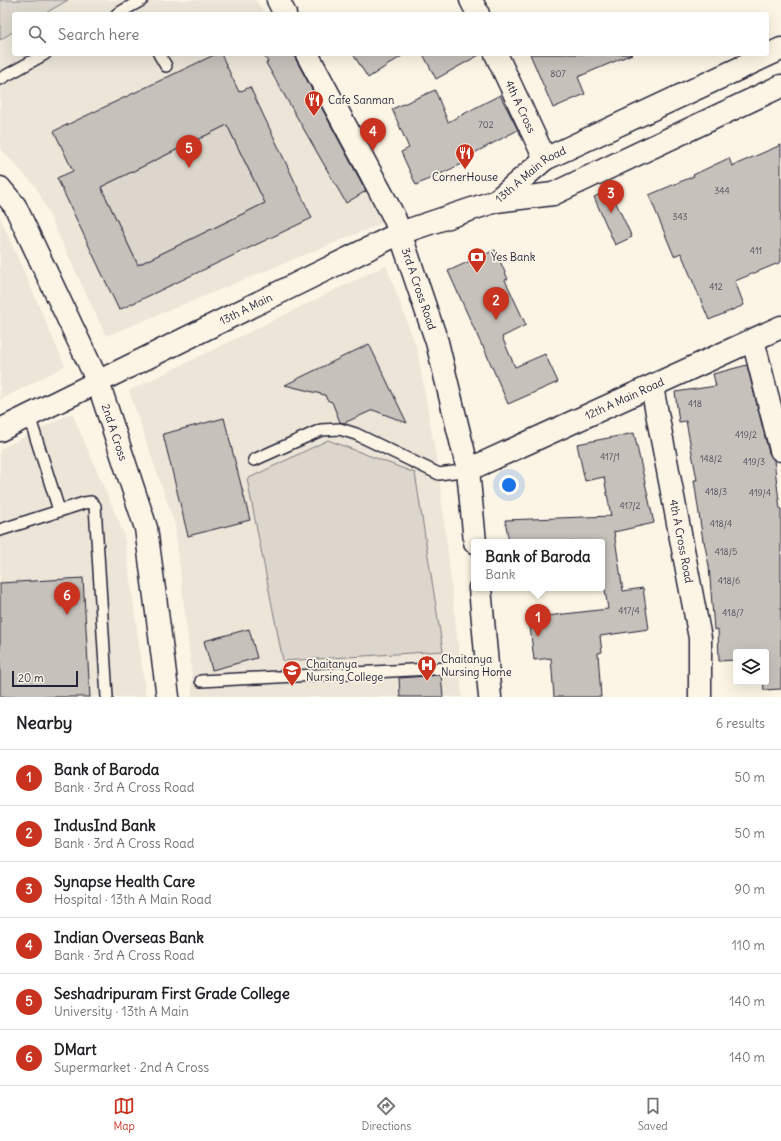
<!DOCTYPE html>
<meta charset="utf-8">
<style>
:root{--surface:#fff;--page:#f2f2f2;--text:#202124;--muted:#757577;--line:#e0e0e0;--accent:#c8321e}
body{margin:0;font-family:Delius,sans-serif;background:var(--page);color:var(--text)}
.controls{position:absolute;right:12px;bottom:12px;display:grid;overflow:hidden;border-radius:4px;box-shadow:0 4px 16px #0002}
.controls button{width:36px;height:36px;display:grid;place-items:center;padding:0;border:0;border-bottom:1px solid var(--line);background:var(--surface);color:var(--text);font:20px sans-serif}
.scale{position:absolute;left:12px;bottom:10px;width:66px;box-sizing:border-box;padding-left:4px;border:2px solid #22223b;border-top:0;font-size:11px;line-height:14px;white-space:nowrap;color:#22223b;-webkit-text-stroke:3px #fcf5e5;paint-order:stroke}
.you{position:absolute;left:509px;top:485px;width:14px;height:14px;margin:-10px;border:3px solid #fff;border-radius:50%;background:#1a73e8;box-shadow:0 0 0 6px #1a73e833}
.badge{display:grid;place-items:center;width:26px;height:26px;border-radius:50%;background:var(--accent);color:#fff;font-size:13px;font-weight:700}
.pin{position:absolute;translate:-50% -33px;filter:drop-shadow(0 1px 2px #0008)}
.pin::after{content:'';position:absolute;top:21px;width:14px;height:12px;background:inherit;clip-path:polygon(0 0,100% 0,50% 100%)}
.popup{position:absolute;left:471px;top:539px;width:134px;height:52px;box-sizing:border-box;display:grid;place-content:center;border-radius:4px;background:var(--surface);filter:drop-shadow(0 1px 3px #0005);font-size:13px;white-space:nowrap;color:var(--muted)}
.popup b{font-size:15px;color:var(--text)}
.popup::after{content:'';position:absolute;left:50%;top:100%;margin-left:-8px;border:8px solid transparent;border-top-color:var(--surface)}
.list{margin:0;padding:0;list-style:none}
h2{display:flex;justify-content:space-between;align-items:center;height:52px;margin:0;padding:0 16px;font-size:17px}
h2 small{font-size:13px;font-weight:400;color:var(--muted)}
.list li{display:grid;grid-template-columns:26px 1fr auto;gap:12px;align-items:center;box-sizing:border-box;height:56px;padding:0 16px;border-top:1px solid var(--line)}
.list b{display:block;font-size:15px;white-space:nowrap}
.list p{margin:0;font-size:13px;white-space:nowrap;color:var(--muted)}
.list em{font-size:13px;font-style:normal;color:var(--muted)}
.icon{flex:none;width:22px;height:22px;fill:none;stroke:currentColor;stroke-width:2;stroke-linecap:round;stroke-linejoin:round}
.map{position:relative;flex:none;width:781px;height:697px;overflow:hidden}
.search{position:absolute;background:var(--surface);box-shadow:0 4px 16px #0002;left:12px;right:12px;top:12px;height:44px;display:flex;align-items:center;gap:10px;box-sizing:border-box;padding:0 14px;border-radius:4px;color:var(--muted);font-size:15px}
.sheet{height:388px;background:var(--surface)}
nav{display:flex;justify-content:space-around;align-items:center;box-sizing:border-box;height:56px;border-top:1px solid var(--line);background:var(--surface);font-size:11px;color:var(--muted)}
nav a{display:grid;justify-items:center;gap:2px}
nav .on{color:var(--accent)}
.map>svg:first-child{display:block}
</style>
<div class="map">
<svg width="781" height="697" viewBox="0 0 781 697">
<rect width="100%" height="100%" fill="#fcf5e5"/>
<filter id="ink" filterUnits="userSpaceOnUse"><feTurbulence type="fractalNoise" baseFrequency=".025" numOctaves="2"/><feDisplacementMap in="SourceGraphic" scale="8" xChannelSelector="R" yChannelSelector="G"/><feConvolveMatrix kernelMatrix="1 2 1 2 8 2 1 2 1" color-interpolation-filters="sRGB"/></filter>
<g filter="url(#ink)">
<!-- built -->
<g fill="#ece5d8">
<polygon points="0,0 255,0 266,14 14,14 14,54 296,54 390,220 106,336 36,187 0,148"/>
<polygon points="0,217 65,366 0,400"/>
<polygon points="386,265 417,349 439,474 460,663 462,697 192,697 192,676 175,525 129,391"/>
<polygon points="72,413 124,534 146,697 0,697 0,449"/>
</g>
<!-- green -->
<g fill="#dcd6cc" stroke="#7f7c84">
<polygon points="0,0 68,0 44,14 14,14 14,31 0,40"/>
<polygon points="227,125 265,203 138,265 101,187"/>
<polygon points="328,440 415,473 443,651 283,661 247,479"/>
</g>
<!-- building -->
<g fill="#c6c1bb" stroke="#22223b" fill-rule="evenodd">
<path d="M216,54h5l18,38 11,-5 62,131 -193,92 -62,-132 16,-7 -19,-40zM227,125l38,78 -127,62 -37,-78z"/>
<polygon points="263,54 293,54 366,191 346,203 266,63 268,62"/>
<polygon points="353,54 405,54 368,78"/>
<polygon points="423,54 481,54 436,79"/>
<polygon points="530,54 632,54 578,77 585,94 553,108"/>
<polygon points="435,90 448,122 500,95 518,130 461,160 462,164 416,185 401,152 409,148 392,109"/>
<polygon points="781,145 781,262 735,281 744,305 709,320 681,253 674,256 649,195 694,176 693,175 729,158 732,166"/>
<polygon points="610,190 632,237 615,245 594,197"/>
<polygon points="495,250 508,279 505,280 526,325 502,337 515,367 545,354 558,382 508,404 483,346 482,346 448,271"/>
<polygon points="369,344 407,423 373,410 344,423 340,422 332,402 327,400 325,395 285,385"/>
<polygon points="747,365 769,453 774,460 780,509 781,509 781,689 764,690 763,682 766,682 766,652 736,652 736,660 719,661 718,629 714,630 709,566 704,541 703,541 694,480 697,480 686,421 679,422 675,392 716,386 713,374"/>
<polygon points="224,418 250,520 188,536 163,434"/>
<polygon points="634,433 654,523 614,532 623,591 643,588 649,629 600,636 602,652 598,653 601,697 554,697 551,658 534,660 529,618 608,609 602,572 602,542 509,542 505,520 611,516 604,477 585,481 577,444"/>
<polygon points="83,578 90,697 0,697 0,583"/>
<polygon points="249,629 257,658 212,670 204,641"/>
<polygon points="441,675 443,697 400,697 399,678"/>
</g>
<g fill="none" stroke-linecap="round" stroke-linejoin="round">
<defs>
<g id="service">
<polyline points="117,14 142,0"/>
<polyline points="159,54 166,66"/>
<polyline points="0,79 45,54"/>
<polyline points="29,416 59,510"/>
<polyline points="254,460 321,430 340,429 356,434 439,474 468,470"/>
<polyline points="0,530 84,503 91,502 95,506 107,697"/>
<polyline points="201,681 487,666"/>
</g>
<g id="minor">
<polyline points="471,0 478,14"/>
<path id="s1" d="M496,54l49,105"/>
<path id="s2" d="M0,188l15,18 83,176 48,146 22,169"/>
<polyline points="753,340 781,450"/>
<path id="s3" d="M652,387l48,251v59"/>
<path id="s4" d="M0,430l400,-197"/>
<path id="s5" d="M468,470l313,-143"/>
</g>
<g id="tertiary">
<path id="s6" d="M400,233l37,109 31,128 7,72"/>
<polyline points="480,588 490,697"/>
</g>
<g id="secondary">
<polyline points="278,0 285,14"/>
<polyline points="307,54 394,217 400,233 496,201 553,194 781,86"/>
<path id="s7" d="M496,201l49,-42 236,-110"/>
</g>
</defs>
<!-- service casing -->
<use href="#service" stroke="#22223b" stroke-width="14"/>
<!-- minor casing -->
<use href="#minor" stroke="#22223b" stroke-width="25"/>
<!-- tertiary casing -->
<use href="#tertiary" stroke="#22223b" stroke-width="25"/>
<!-- secondary casing -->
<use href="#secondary" stroke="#22223b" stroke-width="25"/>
<!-- service -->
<use href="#service" stroke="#fcf5e5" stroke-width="11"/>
<!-- minor -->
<use href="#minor" stroke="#fcf5e5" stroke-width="22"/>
<!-- tertiary -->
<use href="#tertiary" stroke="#fcf5e5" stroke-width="22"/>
<!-- secondary -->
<use href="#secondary" stroke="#fcf5e5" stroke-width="22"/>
</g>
</g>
<!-- icons -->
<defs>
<symbol id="restaurant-pin" viewBox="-11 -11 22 30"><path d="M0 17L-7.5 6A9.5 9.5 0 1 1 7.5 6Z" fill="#c8321e" stroke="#fcf5e5"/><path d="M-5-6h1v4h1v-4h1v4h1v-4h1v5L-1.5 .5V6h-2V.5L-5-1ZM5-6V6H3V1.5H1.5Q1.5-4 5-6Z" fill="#fff"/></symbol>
<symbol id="bank-pin" viewBox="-11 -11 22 30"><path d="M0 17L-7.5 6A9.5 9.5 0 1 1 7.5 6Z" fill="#c8321e" stroke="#fcf5e5"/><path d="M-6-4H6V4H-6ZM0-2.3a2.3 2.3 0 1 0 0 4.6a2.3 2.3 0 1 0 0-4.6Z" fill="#fff"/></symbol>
<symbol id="hospital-pin" viewBox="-11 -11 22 30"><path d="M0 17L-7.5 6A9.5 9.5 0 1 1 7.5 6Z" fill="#c8321e" stroke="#fcf5e5"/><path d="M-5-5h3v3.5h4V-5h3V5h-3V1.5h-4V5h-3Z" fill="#fff"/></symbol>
<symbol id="university-pin" viewBox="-11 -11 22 30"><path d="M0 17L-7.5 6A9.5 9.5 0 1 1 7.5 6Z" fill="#c8321e" stroke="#fcf5e5"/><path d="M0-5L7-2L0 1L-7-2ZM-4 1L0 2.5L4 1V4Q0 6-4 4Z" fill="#fff"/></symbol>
</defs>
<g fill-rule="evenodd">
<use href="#restaurant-pin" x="303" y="89" width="22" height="30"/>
<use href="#restaurant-pin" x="454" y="142" width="22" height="30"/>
<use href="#bank-pin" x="466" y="246" width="22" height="30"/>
<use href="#hospital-pin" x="416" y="654" width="22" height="30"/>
<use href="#university-pin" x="281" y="659" width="22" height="30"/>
</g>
<g text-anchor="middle" stroke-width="3.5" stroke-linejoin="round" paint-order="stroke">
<!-- number labels -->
<g font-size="9" fill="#4b4a5b">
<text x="558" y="77">807</text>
<text x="486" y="128">702</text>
<text x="722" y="194">344</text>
<text x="680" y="220">343</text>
<text x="756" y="254">411</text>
<text x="716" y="290">412</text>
<text x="695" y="407">418</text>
<text x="746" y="438">419/2</text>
<text x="610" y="460">417/1</text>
<text x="711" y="462">148/2</text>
<text x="754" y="465">419/3</text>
<text x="716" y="495">418/3</text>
<text x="760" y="496">419/4</text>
<text x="630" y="509">417/2</text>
<text x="721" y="527">418/4</text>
<text x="726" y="555">418/5</text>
<text x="729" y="584">418/6</text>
<text x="629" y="614">417/4</text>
<text x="733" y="616">418/7</text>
</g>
<!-- poi labels -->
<g font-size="11" fill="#22223b" stroke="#fcf5e5" text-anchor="start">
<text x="328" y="104">Cafe Sanman</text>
<text x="465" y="181" text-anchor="middle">CornerHouse</text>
<text x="491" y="261">Yes Bank</text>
<text x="441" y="663">Chaitanya<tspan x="441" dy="13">Nursing Home</tspan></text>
<text x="306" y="668">Chaitanya<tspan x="306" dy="13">Nursing College</tspan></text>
</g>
<!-- street labels -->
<g font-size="11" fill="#22223b" stroke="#fcf5e5">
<text dy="4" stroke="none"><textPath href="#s1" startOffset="58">4th A Cross</textPath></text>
<text dy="4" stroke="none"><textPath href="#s7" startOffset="44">13th A Main Road</textPath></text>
<text dy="4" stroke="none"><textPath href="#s6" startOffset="59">3rd A Cross Road</textPath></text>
<text dy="4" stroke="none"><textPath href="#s4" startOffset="274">13th A Main</textPath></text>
<text dy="4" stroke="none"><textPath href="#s5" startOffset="172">12th A Main Road</textPath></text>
<text dy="4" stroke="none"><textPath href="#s2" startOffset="271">2nd A Cross</textPath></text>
<text dy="4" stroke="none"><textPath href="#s3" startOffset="157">4th A Cross Road</textPath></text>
</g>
</g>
</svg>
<div class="controls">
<button><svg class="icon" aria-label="layers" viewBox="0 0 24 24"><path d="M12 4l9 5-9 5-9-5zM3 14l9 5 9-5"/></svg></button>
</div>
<div class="scale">20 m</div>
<div class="you"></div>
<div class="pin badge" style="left:538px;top:637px">1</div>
<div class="popup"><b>Bank of Baroda</b>Bank</div>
<div class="pin badge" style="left:496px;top:320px">2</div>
<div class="pin badge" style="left:611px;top:213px">3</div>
<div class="pin badge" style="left:373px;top:151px">4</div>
<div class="pin badge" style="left:189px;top:168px">5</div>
<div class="pin badge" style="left:67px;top:615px">6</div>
<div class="search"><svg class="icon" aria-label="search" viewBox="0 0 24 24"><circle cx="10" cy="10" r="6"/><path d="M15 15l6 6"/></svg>Search here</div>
</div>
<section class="sheet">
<h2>Nearby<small>6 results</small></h2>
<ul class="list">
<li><span class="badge">1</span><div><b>Bank of Baroda</b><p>Bank · 3rd A Cross Road</p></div><em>50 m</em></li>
<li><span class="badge">2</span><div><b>IndusInd Bank</b><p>Bank · 3rd A Cross Road</p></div><em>50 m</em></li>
<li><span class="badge">3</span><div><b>Synapse Health Care</b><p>Hospital · 13th A Main Road</p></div><em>90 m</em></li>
<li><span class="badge">4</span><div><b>Indian Overseas Bank</b><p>Bank · 3rd A Cross Road</p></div><em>110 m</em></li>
<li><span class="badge">5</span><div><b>Seshadripuram First Grade College</b><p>University · 13th A Main</p></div><em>140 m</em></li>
<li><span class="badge">6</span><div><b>DMart</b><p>Supermarket · 2nd A Cross</p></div><em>140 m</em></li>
</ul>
</section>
<nav>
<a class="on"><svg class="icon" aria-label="map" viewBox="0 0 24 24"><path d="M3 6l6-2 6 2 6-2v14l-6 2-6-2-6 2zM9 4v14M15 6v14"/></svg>Map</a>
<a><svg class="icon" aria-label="directions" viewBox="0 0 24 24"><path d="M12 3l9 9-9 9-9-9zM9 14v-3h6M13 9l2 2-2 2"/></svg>Directions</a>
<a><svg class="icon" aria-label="saved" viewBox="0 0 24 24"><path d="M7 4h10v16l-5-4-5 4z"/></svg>Saved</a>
</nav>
